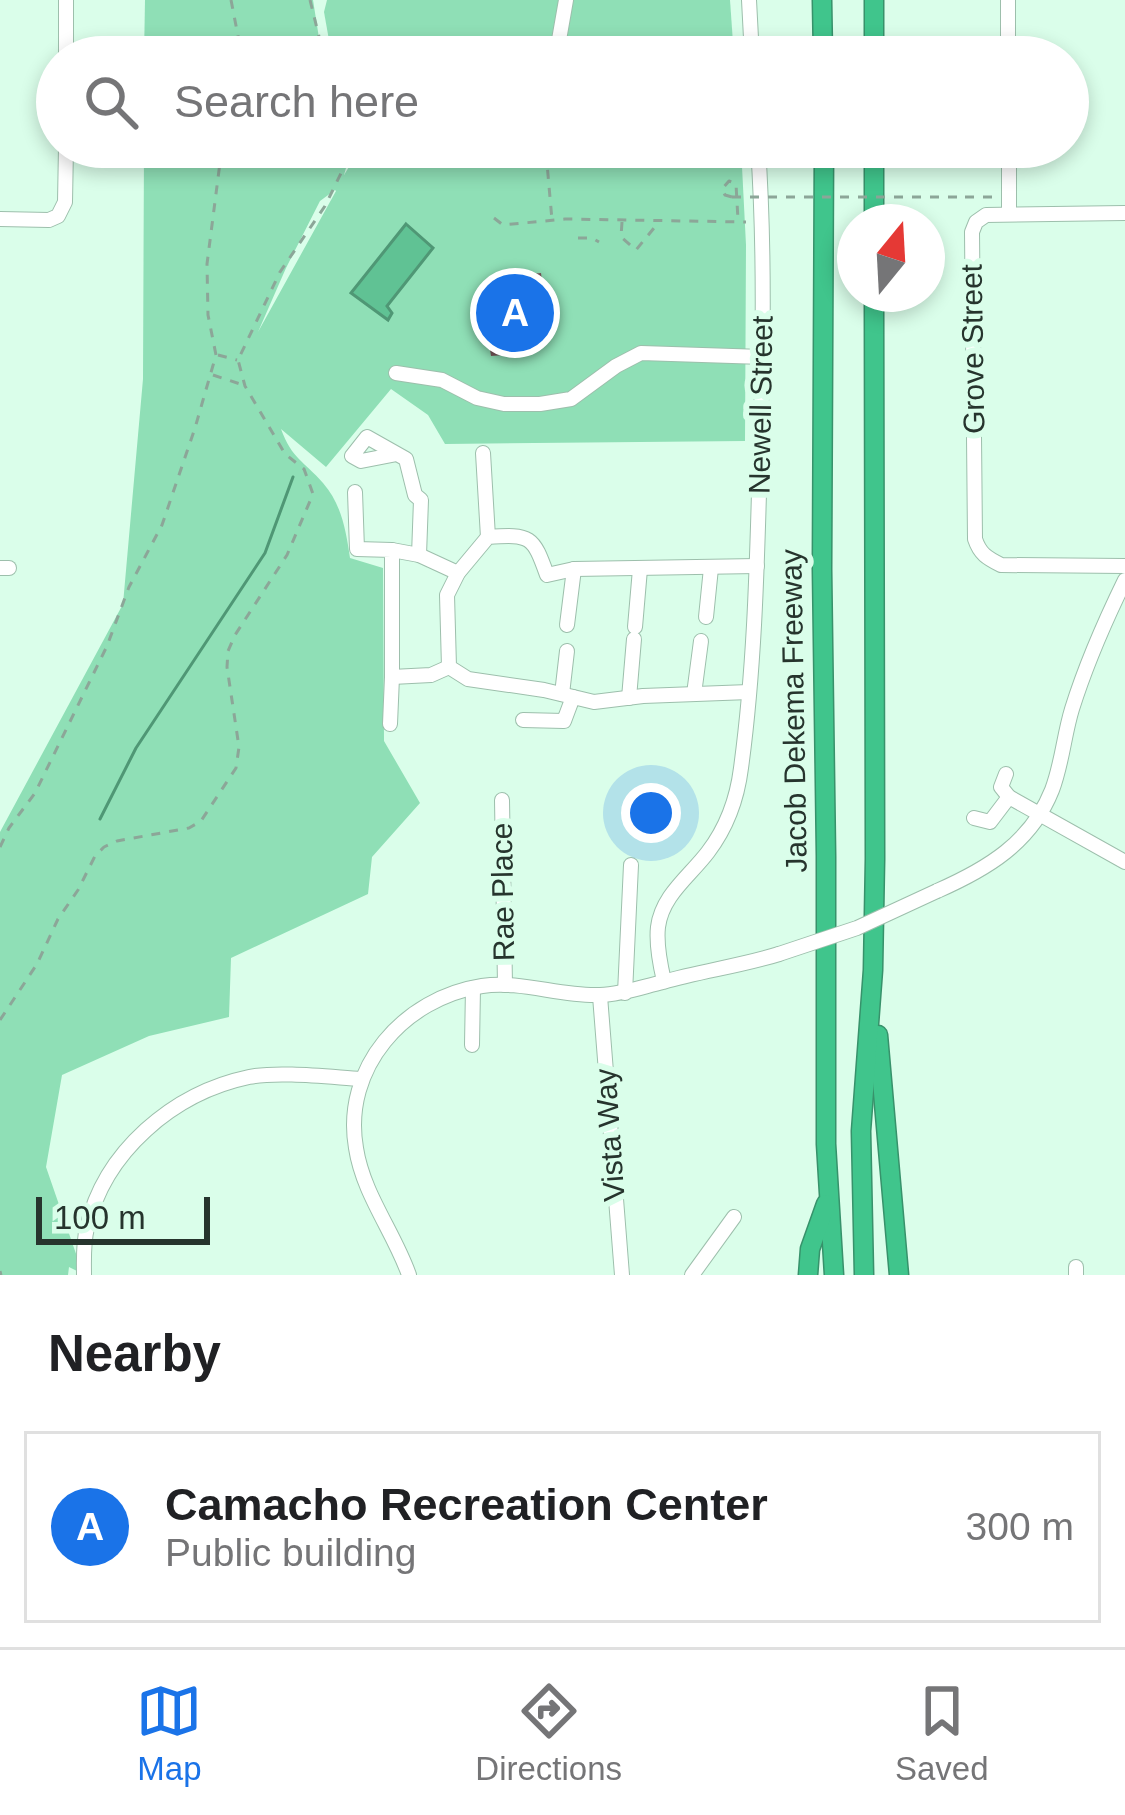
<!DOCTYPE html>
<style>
:root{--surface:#fff;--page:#f2f2f2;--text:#202124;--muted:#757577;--line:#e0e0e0;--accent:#1a73e8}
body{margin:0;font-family:Helvetica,sans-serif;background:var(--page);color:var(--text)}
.compass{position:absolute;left:837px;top:204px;width:108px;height:108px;border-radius:50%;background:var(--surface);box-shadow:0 6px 18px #0003;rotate:18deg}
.scale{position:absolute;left:36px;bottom:30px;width:174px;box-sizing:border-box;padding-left:12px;border:6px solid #26342d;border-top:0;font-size:33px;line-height:42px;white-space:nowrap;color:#26342d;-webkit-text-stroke:9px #dafeea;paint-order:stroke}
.you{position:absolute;left:651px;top:813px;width:42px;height:42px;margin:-30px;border:9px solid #fff;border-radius:50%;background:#1a73e8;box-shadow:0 0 0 18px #1a73e833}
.badge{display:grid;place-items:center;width:78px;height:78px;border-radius:50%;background:var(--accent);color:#fff;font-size:39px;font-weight:700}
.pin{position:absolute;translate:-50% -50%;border:6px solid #fff;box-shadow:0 3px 12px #0006}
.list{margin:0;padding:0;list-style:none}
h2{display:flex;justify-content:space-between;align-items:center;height:156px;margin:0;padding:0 48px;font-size:51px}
h2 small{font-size:39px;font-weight:400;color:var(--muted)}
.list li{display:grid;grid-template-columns:78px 1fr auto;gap:36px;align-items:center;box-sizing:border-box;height:192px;margin:0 24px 24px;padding:0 24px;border:3px solid var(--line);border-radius:0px}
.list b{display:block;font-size:45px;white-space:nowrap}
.list p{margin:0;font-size:39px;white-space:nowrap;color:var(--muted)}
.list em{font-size:39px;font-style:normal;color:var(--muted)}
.icon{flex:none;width:66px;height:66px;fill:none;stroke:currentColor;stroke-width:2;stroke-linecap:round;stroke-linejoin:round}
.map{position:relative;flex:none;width:1125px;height:1275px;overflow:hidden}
.search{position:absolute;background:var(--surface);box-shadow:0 6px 18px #0003;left:36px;right:36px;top:36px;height:132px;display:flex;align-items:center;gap:30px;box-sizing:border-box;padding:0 42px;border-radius:66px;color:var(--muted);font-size:45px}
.sheet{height:372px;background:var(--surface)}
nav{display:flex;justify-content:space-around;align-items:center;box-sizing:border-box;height:168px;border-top:3px solid var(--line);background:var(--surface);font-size:33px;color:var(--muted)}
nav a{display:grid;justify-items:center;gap:6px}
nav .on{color:var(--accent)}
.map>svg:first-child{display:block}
</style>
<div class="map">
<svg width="1125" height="1275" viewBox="0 0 1125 1275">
<rect width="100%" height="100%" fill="#dafeea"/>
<!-- green -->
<g fill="#8fdfb6" fill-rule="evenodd">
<polygon points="145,0 313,0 322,57 144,57"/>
<polygon points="327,0 730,0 734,57 332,57 324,12"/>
<path d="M144,147h201l3,14 -4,14 8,-13 -3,-15h392l5,98 -1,196 -300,3 -17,-29 -37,-26 -65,78 -45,-38c11,30 23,32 42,54 19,22 23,48 27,75l33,10 1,173 36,62 -48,54 -4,37 -137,64 -2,59 -80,19 -87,39 -16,92 37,107 -14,-7 -1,8h-68v-443l123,-228 20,-225zM335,190l1,1 -78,141 28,-64 34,-67z"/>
</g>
<!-- water -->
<polygon fill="#60c294" stroke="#4f9775" stroke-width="3" points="406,224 433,248 387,306 392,313 388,320 351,293"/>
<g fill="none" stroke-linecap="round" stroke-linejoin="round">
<!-- stream -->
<polyline stroke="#4f9775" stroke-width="3" points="100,819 136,748 265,553 293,477"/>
</g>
<!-- building -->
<polygon fill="#7c595d" points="541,273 548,327 531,328 532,343 503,344 504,355 491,356 489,343 484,345 481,309 493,310 492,303 505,302 501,277"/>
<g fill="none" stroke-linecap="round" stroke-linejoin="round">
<defs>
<g id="minor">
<polyline points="749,0 752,57"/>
<polyline points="1008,0 1008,57"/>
<polyline points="66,57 66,0"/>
<polyline points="556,57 566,0"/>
<polyline points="1009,147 1009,213"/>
<path d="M1125,213l-139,2 -10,7 -4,10 3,307c5,15 12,19 26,26l124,1"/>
<polyline points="0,219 49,220 58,216 65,202 66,147"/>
<polyline points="396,373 442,380 477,398 504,404 540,404 571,399 616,366 641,353 763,357"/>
<polyline points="483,453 488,537"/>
<polyline points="397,454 361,461 352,456 367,437 406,459 415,495 421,500 419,555"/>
<polyline points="355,492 357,549 392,550 392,677 431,675 449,667"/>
<polyline points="392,550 419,555 458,573"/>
<polyline points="0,568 9,568"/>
<polyline points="706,617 711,568"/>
<polyline points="567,625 574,569"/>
<polyline points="635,627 640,569"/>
<path d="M749,692l-106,4 -49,6 -50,-12 -76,-11 -19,-12 -2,-72 11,-22 30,-36c43,-3 45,-1 59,38l27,-6 183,-3"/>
<polyline points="562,694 567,651"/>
<polyline points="694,694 701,641"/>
<polyline points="629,698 634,639"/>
<polyline points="523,720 564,721 573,697"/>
<polyline points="390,724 392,677"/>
<polyline points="1006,774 1001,787 1009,797"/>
<polyline points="502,800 505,985"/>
<polyline points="974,818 990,822 1009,797 1125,862"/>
<path d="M937,891c50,-22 94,-48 115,-101 10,-26 12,-55 20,-81 14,-45 33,-88 53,-129"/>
<path d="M664,981c-4,-17 -8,-36 -6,-54 4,-32 32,-51 50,-75 19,-25 29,-52 33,-84 14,-103 16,-206 19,-310 3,-104 5,-207 -2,-311"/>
<polyline points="625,993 631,865"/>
<polyline points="600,996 622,1275"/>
<polyline points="472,1045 473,988"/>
<path d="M84,1275c0,-15 -1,-32 3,-47 17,-76 86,-135 162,-151 29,-6 80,0 112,2"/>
<path d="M409,1275c-15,-43 -46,-81 -53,-127 -14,-80 48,-150 126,-162 39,-6 79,11 118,9 23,-1 42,-8 63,-13 38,-11 78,-16 116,-28"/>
<polyline points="692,1275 734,1217"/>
<polyline points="1076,1275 1076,1267"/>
</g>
<g id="highway">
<polyline points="822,0 823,57"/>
<polyline points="874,0 874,57"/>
<polyline points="824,147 822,569 826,856 826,1144 834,1275"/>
<polyline points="874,147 874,222"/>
<polyline points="878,1035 899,1275"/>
<polyline points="808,1275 810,1249 826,1204"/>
<polyline points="864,1275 861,1131 873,970 875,859 874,294"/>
</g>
</defs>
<!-- minor casing -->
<use href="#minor" stroke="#9dbfac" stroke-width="16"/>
<!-- highway casing -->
<use href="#highway" stroke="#37926b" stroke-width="21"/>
<!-- path -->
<g stroke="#8ca698" stroke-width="3" stroke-dasharray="9 9" stroke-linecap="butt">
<polyline points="231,0 239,41 237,57"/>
<polyline points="310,0 324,57"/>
<polyline points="546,152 552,220"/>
<polyline points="732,197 725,195 722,189 729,181 736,184 738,220"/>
<polyline points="965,197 993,197"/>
<polyline points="494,218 503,225 565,219 746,222"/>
<polyline points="622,222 621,237 636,250 654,228 659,229"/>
<polyline points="578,238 592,238 599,242"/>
<polyline points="218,355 237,360"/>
<polyline points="213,375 243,385"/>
<polyline points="0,847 9,828 35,793 107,646 129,587 162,525 195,428 216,355 208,315 207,264 222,147"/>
<polyline points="0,1020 37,964 58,919 78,890 95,856 104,847 117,841 189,828 201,821 236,768 239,747 227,667 228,651 235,635 287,555 313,494 304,469 285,454 245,386 238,360 280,272 325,206 347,161 344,147"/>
<polyline points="0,1271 1,1275"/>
</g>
<!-- minor -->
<use href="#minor" stroke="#fff" stroke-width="14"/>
<!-- highway -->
<use href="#highway" stroke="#40c58c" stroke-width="18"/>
<defs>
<polyline id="minor-bridge" points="779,954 857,928 937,891"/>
</defs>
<!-- minor-bridge casing -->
<use href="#minor-bridge" stroke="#9dbfac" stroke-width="16" stroke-linecap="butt"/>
<!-- path-bridge -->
<polyline stroke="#8ca698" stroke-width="3" stroke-dasharray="9 9" stroke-linecap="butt" points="732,197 965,197"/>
<!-- minor-bridge -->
<use href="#minor-bridge" stroke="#fff" stroke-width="14"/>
</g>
<g text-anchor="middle" stroke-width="12" stroke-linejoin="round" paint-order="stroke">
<!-- street labels -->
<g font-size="30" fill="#26342d" stroke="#dafeea">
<text transform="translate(973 349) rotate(-91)" y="10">Grove Street</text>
<text transform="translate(761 405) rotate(-89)" y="10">Newell Street</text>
<text transform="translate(794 711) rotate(-91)" y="10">Jacob Dekema Freeway</text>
<text transform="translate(503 892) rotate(-91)" y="10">Rae Place</text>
<text transform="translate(610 1135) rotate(-94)" y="10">Vista Way</text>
</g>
</g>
</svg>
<svg class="compass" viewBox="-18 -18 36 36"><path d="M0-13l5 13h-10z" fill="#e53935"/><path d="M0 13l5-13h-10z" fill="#757577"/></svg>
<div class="scale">100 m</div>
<div class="you"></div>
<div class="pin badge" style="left:515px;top:313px">A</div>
<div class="search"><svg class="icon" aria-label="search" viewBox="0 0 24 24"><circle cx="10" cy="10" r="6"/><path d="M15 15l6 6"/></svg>Search here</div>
</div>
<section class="sheet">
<h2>Nearby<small></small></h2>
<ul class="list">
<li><span class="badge">A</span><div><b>Camacho Recreation Center</b><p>Public building</p></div><em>300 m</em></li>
</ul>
</section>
<nav>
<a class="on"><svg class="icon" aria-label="map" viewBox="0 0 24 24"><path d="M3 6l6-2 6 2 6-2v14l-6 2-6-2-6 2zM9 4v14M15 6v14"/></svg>Map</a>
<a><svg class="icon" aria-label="directions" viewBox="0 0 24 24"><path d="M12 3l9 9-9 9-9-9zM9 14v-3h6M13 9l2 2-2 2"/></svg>Directions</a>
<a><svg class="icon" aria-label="saved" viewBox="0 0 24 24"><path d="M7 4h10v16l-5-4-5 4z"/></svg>Saved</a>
</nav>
